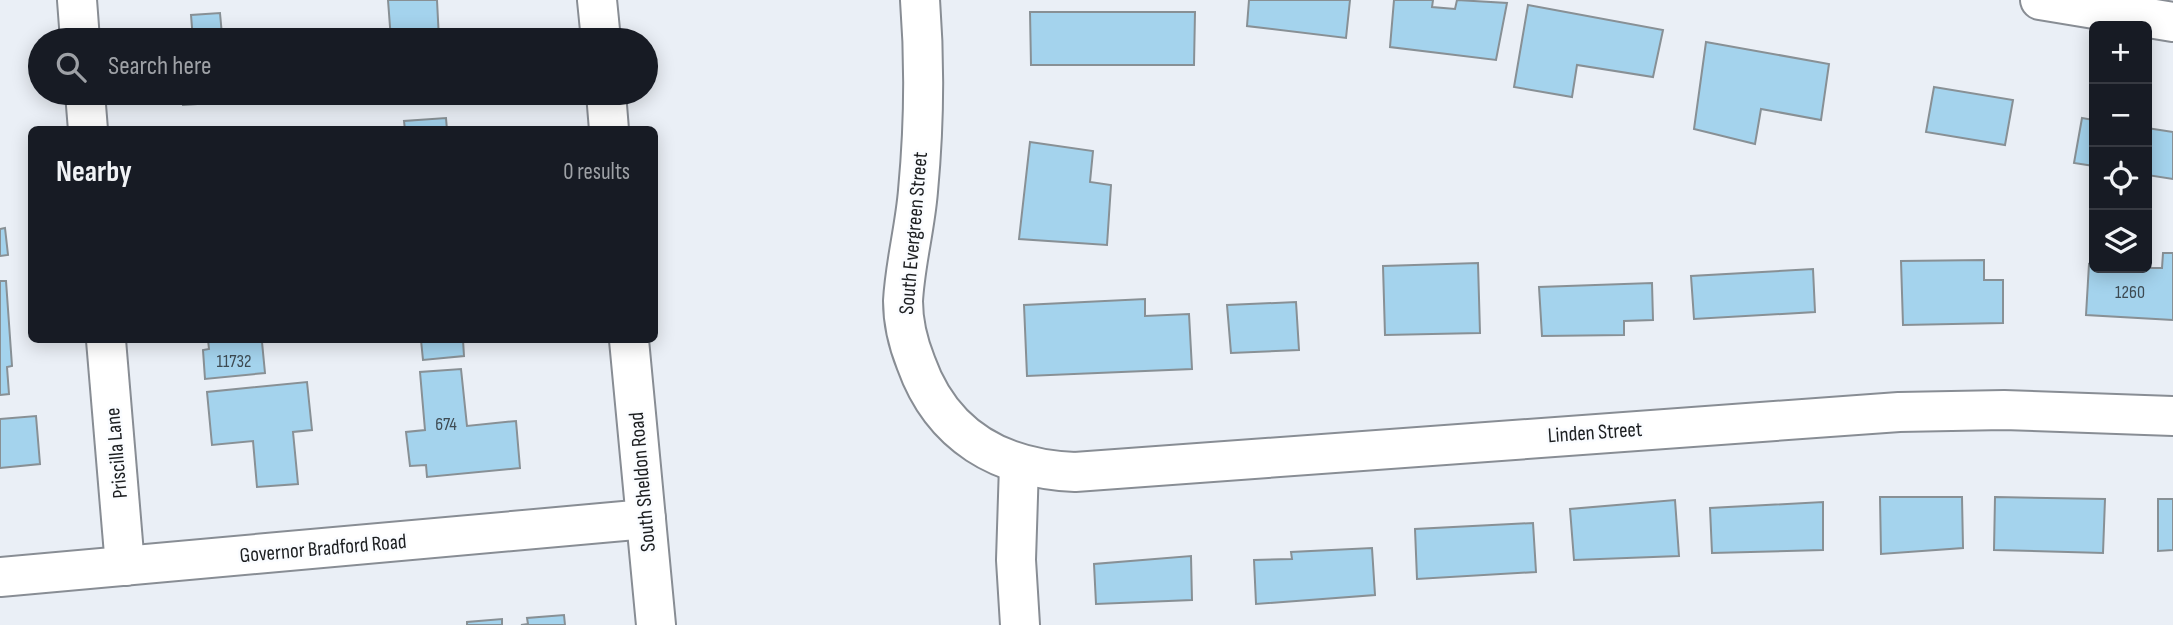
<!DOCTYPE html>
<meta charset="utf-8">
<style>
:root{--surface:#171b24;--page:#242831;--text:#f1f3f6;--muted:#9ea1a6;--line:#363941}
body{margin:0;font-family:"Sofia Sans Condensed",sans-serif;background:var(--page);color:var(--text)}
.controls{position:absolute;right:21px;top:21px;display:grid;overflow:hidden;border-radius:10px;box-shadow:0 4px 18px #0003}
.controls button{width:63px;height:63px;display:grid;place-items:center;padding:0;border:0;border-bottom:2px solid var(--line);background:var(--surface);color:var(--text);font:35px sans-serif}
.list{margin:0;padding:0;list-style:none}
h2{display:flex;justify-content:space-between;align-items:center;height:91px;margin:0;padding:0 28px;font-size:30px}
h2 small{font-size:23px;font-weight:400;color:var(--muted)}
.icon{flex:none;width:38px;height:38px;fill:none;stroke:currentColor;stroke-width:2;stroke-linecap:round;stroke-linejoin:round}
.map{position:relative;flex:none;width:2173px;height:625px;overflow:hidden}
.search{position:absolute;background:var(--surface);box-shadow:0 4px 18px #0003;left:28px;top:28px;width:630px;height:77px;display:flex;align-items:center;gap:18px;box-sizing:border-box;padding:0 24px;border-radius:38px;color:var(--muted);font-size:26px}
.panel{position:absolute;background:var(--surface);box-shadow:0 4px 18px #0003;left:28px;top:126px;width:630px;height:217px;border-radius:10px}
.map>svg:first-child{display:block}
</style>
<div class="map">
<svg width="2173" height="625" viewBox="0 0 2173 625">
<rect width="100%" height="100%" fill="#eaeff6"/>
<!-- building -->
<g fill="#a4d3ed" stroke="#889095" stroke-width="2">
<polygon points="388,0 437,0 439,40 391,40"/>
<polygon points="1249,0 1350,0 1346,38 1247,26"/>
<polygon points="1394,0 1433,0 1432,7 1455,9 1457,0 1507,3 1496,60 1390,47"/>
<polygon points="1528,5 1663,30 1653,77 1577,65 1572,97 1514,87"/>
<polygon points="1030,12 1195,12 1194,65 1031,65"/>
<polygon points="220,13 222,35 239,33 240,40 193,40 191,15"/>
<polygon points="1706,42 1829,64 1821,120 1761,109 1755,144 1694,129"/>
<polygon points="1934,87 2013,100 2005,145 1926,132"/>
<polygon points="182,93 260,93 260,100 183,105"/>
<polygon points="446,118 447,130 405,130 404,121"/>
<polygon points="2082,118 2094,120 2094,166 2074,163"/>
<polygon points="2147,128 2173,132 2173,179 2147,175"/>
<polygon points="1030,142 1093,151 1090,182 1111,185 1107,245 1019,239"/>
<polygon points="5,228 8,255 0,256 0,229"/>
<polygon points="2163,253 2173,253 2173,320 2086,315 2089,264 2094,265 2094,268 2162,268"/>
<polygon points="1984,260 1984,280 2003,280 2003,323 1903,325 1901,261"/>
<polygon points="1478,263 1480,333 1385,335 1383,266"/>
<polygon points="1813,269 1815,312 1694,319 1691,276"/>
<polygon points="0,281 6,281 12,366 7,367 9,394 0,395"/>
<polygon points="1652,283 1653,320 1624,321 1624,335 1542,336 1539,287"/>
<polygon points="1145,299 1145,316 1189,314 1192,369 1027,376 1024,305"/>
<polygon points="1296,302 1299,350 1231,353 1227,305"/>
<polygon points="208,340 274,340 262,342 265,373 205,379 203,350 209,349"/>
<polygon points="421,340 463,340 464,356 423,360"/>
<polygon points="461,369 467,426 516,421 520,468 427,477 426,465 410,466 406,432 425,430 420,372"/>
<polygon points="307,382 312,430 293,432 298,484 257,487 253,441 212,445 207,392"/>
<polygon points="36,416 40,464 0,468 0,419"/>
<polygon points="1880,497 1962,497 1963,548 1881,554"/>
<polygon points="1995,497 2105,499 2103,553 1994,550"/>
<polygon points="2158,499 2173,499 2173,550 2158,551"/>
<polygon points="1675,500 1679,556 1574,560 1570,509"/>
<polygon points="1823,502 1823,550 1712,553 1710,508"/>
<polygon points="1533,523 1536,572 1417,579 1415,529"/>
<polygon points="1372,548 1375,595 1256,604 1254,560 1292,559 1291,552"/>
<polygon points="1191,556 1192,600 1096,604 1094,564"/>
<polygon points="564,615 565,625 521,625 528,624 527,618"/>
<polygon points="502,619 502,625 467,625 467,622"/>
</g>
<g fill="none" stroke-linecap="round" stroke-linejoin="round">
<defs>
<g id="minor">
<polyline points="77,0 80,40"/>
<path d="M920,0c5,64 4,127 -2,191 -3,37 -13,73 -15,110 0,22 5,42 13,62 26,73 84,106 159,109l824,-60 105,-2 169,6"/>
<polyline points="2040,0 2173,22"/>
<polyline points="85,93 88,130"/>
<polyline points="106,340 125,566"/>
<polyline points="1019,465 1016,560 1020,625"/>
<polyline points="0,577 646,519"/>
</g>
<g id="major">
<polyline points="597,0 601,40"/>
<polyline points="606,93 609,130"/>
<polyline points="629,340 656,625"/>
</g>
</defs>
<!-- minor casing -->
<use href="#minor" stroke="#888d94" stroke-width="42"/>
<!-- major casing -->
<use href="#major" stroke="#888d94" stroke-width="42"/>
<!-- minor -->
<use href="#minor" stroke="#fff" stroke-width="38"/>
<!-- major -->
<use href="#major" stroke="#fff" stroke-width="38"/>
</g>
<g text-anchor="middle" stroke-width="5" stroke-linejoin="round" paint-order="stroke">
<!-- number labels -->
<g font-size="18" fill="#3e4b53">
<text x="2130" y="298">1260</text>
<text x="234" y="367">11732</text>
<text x="446" y="430">674</text>
</g>
<!-- street labels -->
<g font-size="21" fill="#1c1e20" stroke="#fafcff">
<text transform="translate(913 233) rotate(-85)" y="7">South Evergreen Street</text>
<text transform="translate(1595 432) rotate(-4)" y="7">Linden Street</text>
<text transform="translate(116 453) rotate(-95)" y="7">Priscilla Lane</text>
<text transform="translate(642 482) rotate(-95)" y="7">South Sheldon Road</text>
<text transform="translate(323 548) rotate(-5)" y="7">Governor Bradford Road</text>
</g>
</g>
</svg>
<div class="controls">
<button>+</button>
<button>−</button>
<button><svg class="icon" aria-label="locate" viewBox="0 0 24 24"><circle cx="12" cy="12" r="6"/><path d="M12 2v4M12 18v4M2 12h4M18 12h4"/></svg></button>
<button><svg class="icon" aria-label="layers" viewBox="0 0 24 24"><path d="M12 4l9 5-9 5-9-5zM3 14l9 5 9-5"/></svg></button>
</div>
<div class="search"><svg class="icon" aria-label="search" viewBox="0 0 24 24"><circle cx="10" cy="10" r="6"/><path d="M15 15l6 6"/></svg>Search here</div>
<section class="panel">
<h2>Nearby<small>0 results</small></h2>
<ul class="list">
</ul>
</section>
</div>
